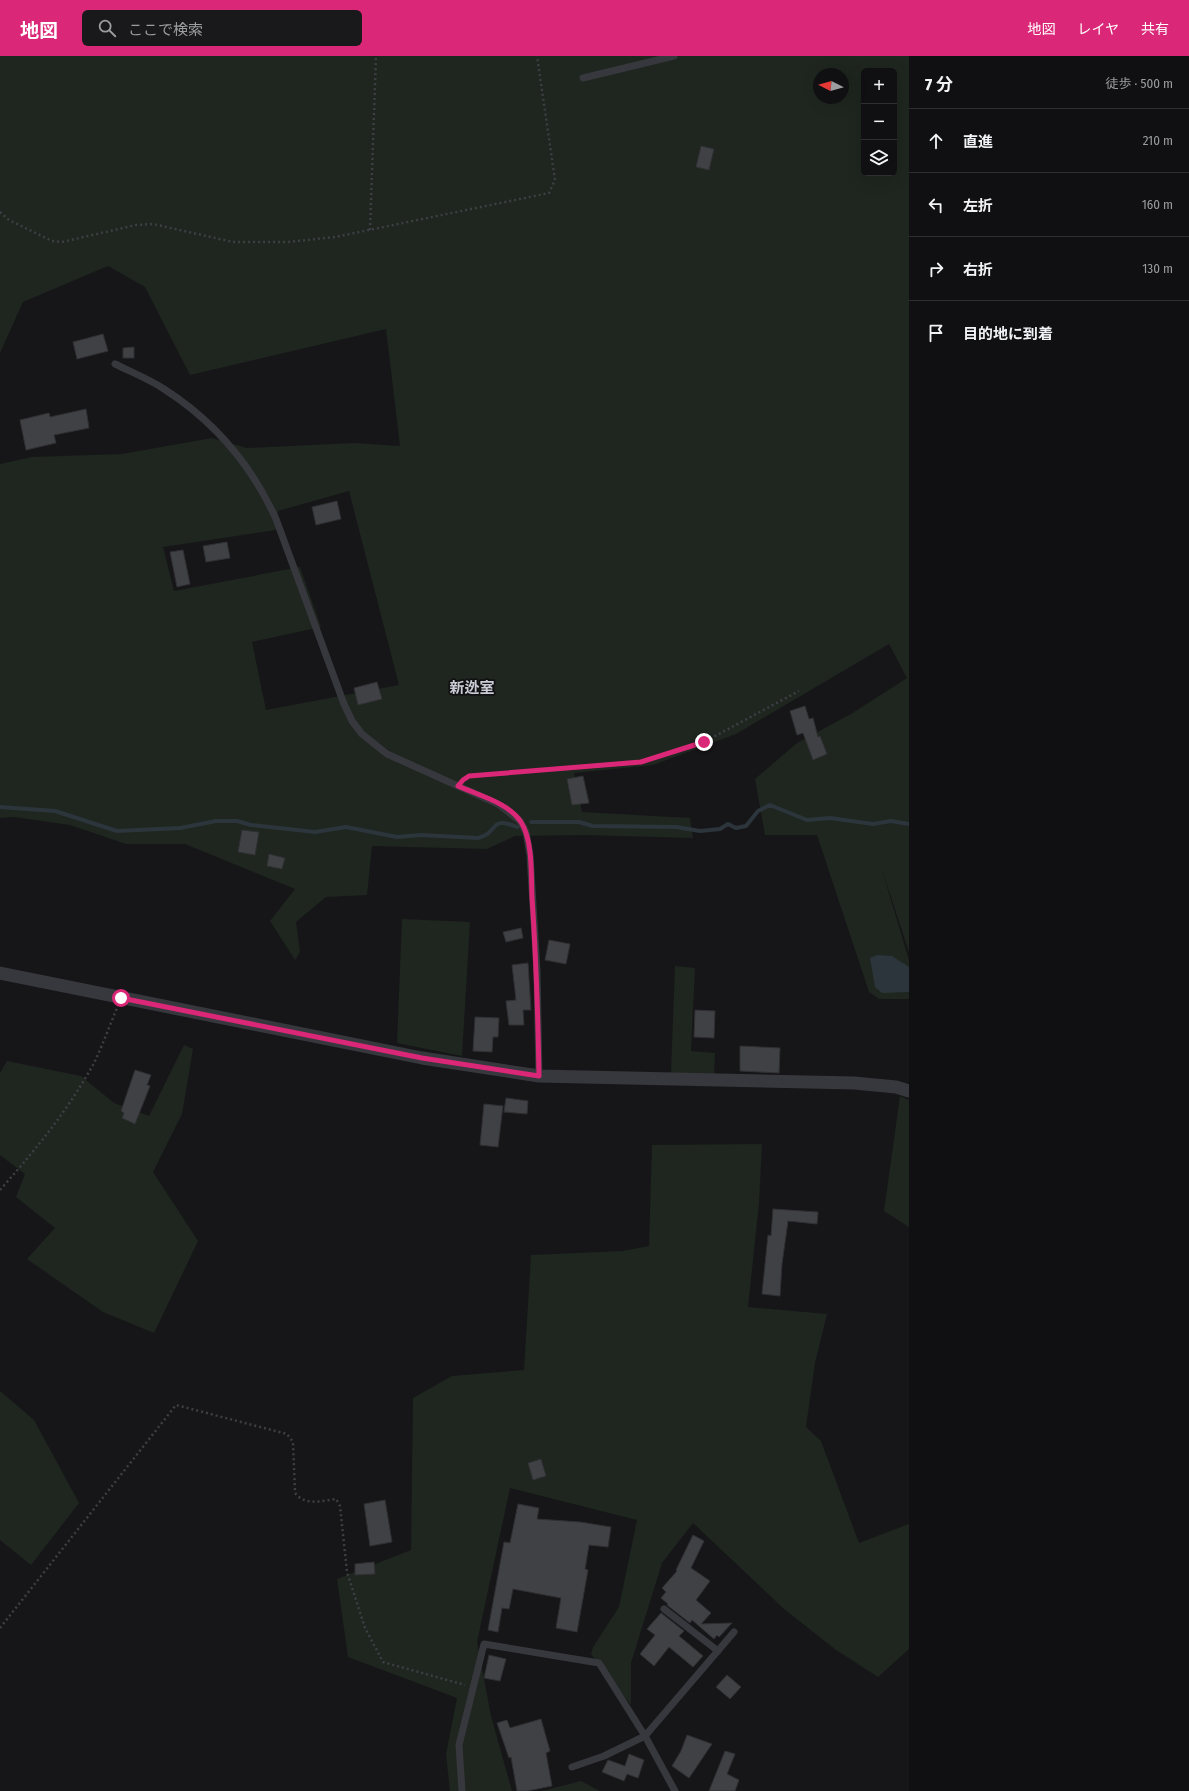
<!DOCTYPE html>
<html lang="ja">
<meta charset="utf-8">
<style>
:root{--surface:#101012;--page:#19191b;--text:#f1f3f6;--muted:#9c9d9f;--line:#303032;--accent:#db2777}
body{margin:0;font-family:"Fira Sans Condensed","Noto Sans JP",sans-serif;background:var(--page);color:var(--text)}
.controls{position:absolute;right:12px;top:12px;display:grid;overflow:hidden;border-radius:6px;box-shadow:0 4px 16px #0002}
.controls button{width:36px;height:36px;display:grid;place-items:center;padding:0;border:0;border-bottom:1px solid var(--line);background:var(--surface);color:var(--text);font:20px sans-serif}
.compass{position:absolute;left:813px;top:12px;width:36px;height:36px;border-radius:50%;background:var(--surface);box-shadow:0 4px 16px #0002;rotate:276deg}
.stop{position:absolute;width:12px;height:12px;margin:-9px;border:3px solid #db2777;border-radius:50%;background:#fff}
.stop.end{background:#db2777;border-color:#fff;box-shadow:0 1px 4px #0008}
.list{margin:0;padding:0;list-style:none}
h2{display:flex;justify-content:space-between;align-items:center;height:52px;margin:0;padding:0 16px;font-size:17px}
h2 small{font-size:13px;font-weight:400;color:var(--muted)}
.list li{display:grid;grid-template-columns:26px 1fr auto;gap:12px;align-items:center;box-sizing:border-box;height:64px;padding:0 16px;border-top:1px solid var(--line)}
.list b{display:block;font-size:15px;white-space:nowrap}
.list em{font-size:13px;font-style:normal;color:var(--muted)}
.icon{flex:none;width:22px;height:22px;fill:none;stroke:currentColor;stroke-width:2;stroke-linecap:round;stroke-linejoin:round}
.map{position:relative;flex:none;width:909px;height:1735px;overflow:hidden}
header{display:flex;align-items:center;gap:24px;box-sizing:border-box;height:56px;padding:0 20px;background:var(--accent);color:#fff}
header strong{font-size:19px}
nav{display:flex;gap:22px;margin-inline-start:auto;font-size:14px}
.search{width:280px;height:36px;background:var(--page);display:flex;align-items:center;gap:10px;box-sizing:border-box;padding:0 14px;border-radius:6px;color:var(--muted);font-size:15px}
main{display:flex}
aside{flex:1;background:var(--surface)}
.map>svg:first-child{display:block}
</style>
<header>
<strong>地図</strong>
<div class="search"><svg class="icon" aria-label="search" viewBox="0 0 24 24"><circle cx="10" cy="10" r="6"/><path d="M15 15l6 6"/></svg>ここで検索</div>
<nav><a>地図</a><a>レイヤ</a><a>共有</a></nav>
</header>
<main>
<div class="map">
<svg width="909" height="1735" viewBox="0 0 909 1735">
<rect width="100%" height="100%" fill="#161618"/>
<!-- green -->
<g fill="#1e261f" fill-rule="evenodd">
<path d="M0,0h909v896l-28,-85 28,93v39h-30l-10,-7 -52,-157h-52l-10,-56 42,-36 54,-29 56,-36 -18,-34 -153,90 -83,31 -79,8 8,39 108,6 3,20 -108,-3 -70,1 -28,13 -115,-3 -5,49 -41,2 -30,25 4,30 -5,8 -25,-39 25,-32 -110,-45h-59l-56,-19 -56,-8 -14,1v-354l32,-7 90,-3 90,-16 35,10 107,-5 46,3 -14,-117 -196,46 -45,-88 -37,-21 -85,36 -23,51zM864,15h30v102h-30zM819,18h24v24h-24zM349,435l50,194 -133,25 -14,-68 69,-15 -21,-60 -126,24 -11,-44 113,-17 2,-19z"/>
<polygon points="402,863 470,866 462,1000 397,987"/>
<polygon points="675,910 695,912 691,995 715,997 714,1020 671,1017"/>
<polygon points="184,989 193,993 182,1058 153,1116 198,1185 154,1277 103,1256 27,1203 55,1172 16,1141 25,1118 0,1099 0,1017 7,1005 81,1020 114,1047 149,1060"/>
<polygon points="900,1040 909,1044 909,1171 884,1155"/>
<polygon points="762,1088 759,1147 748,1251 827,1258 815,1307 806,1371 821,1385 859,1487 909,1468 909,1593 878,1621 836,1594 784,1553 693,1467 662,1507 631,1607 631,1649 591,1598 593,1591 619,1551 637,1464 510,1432 477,1586 491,1660 512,1735 450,1735 446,1698 457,1642 348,1601 337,1523 411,1494 413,1342 452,1320 524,1314 531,1199 623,1195 649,1190 652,1089"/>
<polygon points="0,1335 34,1364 79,1447 31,1509 0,1484"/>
<polygon points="581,1725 600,1735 542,1735"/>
</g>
<!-- water -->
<polygon fill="#2c353c" points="877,899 892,900 909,911 909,936 882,937 875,931 870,902"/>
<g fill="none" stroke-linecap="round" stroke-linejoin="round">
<!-- stream -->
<g stroke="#2c353c" stroke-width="4">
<path d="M0,751l55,4 62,20 63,-3 36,-7h21l14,4 64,7 31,-5 51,10 24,-2 57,3c22,-5 10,-23 39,-11"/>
<polyline points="531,766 579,766 593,770 676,771 700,775 720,773 728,768 736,772 746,770 758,755 770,749 807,764 830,762 873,768 891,765 909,768"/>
</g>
</g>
<!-- building -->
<g fill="#404145" stroke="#303034">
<polygon points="701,90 714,93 709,114 696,111"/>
<polygon points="103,278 108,295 77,303 73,286"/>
<polygon points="134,291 134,302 123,302 123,292"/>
<polygon points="86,353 89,372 54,379 56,387 26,394 20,364 49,357 50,361"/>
<polygon points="337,445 341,463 316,469 312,451"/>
<polygon points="227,486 230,502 206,506 203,490"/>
<polygon points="183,494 190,528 177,531 170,496"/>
<polygon points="377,626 382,643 358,649 354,632"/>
<polygon points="805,650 809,663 813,662 818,681 820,680 827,698 813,704 803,677 797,679 790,655"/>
<polygon points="583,720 589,747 572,749 567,723"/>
<polygon points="242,774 259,776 255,799 238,796"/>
<polygon points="269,798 285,802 282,813 267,810"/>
<polygon points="521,872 523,882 506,886 503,876"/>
<polygon points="549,884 570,888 566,908 545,904"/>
<polygon points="528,907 531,954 523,954 524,969 509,969 506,945 516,944 512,909"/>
<polygon points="695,954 715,955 714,982 694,981"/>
<polygon points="475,961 499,962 498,981 493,981 492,996 473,995"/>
<polygon points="740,990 780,992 779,1017 740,1015"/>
<polygon points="135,1014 151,1019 147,1029 150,1030 135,1068 122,1062 124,1057 121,1055"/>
<polygon points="506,1042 528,1045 527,1058 504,1056"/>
<polygon points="484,1048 503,1050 498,1091 480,1089"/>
<polygon points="773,1153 818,1156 817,1168 788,1165 782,1208 780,1240 762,1238 768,1179 771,1180"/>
<polygon points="541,1403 546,1420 533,1424 528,1407"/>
<polygon points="385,1444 392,1486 370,1490 364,1448"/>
<polygon points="518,1448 539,1452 537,1463 580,1466 611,1471 608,1491 589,1489 585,1513 588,1514 577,1576 556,1572 561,1542 513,1533 509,1553 502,1552 498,1576 488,1574 504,1486 510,1487"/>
<polygon points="693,1479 704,1485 691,1512 710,1525 696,1544 711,1557 701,1568 732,1567 719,1581 717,1579 714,1583 692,1564 690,1567 667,1549 668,1548 661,1542 666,1536 662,1532 677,1515 676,1514"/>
<polygon points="374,1506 375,1518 355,1519 355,1508"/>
<polygon points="661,1557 684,1575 679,1580 703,1600 693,1611 669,1591 654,1610 640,1598 655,1579 647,1573"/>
<polygon points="489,1599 506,1603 500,1625 484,1622"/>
<polygon points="727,1619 741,1631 730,1643 716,1631"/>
<polygon points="541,1663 550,1695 546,1697 552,1730 527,1735 517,1735 511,1701 509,1702 497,1667 507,1664 510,1672"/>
<polygon points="687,1679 712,1688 689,1722 672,1710 681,1695"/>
<polygon points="725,1695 735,1698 727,1718 739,1724 735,1735 709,1735"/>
<polygon points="629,1698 644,1704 638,1722 627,1718 624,1725 602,1716 608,1704 625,1710"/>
</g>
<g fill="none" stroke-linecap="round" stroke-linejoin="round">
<!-- path -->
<g stroke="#3d3f44" stroke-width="2.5" stroke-dasharray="2 3" stroke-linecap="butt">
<polyline points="0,156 9,164 52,185 62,186 136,169 153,168 233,186 288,186 335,181 549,137 555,124 537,0"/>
<polyline points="370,174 376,0"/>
<polyline points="465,722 469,720 641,706 704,686 799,635"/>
<path d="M0,1134c36,-41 66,-77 93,-125 9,-18 16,-38 24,-57"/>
<path d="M0,1572l176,-223 111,29 6,8 2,51c10,13 27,8 41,6l4,7 7,66 18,56 18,34 82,23"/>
</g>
<!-- service -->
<g stroke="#37383d" stroke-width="7">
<polyline points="583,22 674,0"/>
<path d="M115,308c16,8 34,15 49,25 50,32 88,77 112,130l68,185 8,17 10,13 25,20 111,50 22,17 6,11 4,23 7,116 2,105"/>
<polyline points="664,1553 718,1595"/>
<polyline points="572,1711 604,1700 645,1680 734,1576"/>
<polyline points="462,1735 459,1689 484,1588 599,1607 645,1680 675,1735"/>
</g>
<!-- minor -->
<polyline stroke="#37383d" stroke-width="13" points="0,917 422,1002 539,1020 854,1027 896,1031 909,1035"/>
</g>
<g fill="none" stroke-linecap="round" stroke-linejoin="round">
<!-- route -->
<path stroke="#db2777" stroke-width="5" d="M121,942l301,60 117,18c-1,-60 -3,-120 -7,-179 -1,-22 1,-56 -11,-75 -12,-19 -43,-27 -63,-36l5,-6 6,-4 172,-14 63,-20"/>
</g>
<g text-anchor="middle" stroke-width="3.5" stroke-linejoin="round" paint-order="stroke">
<!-- neighbourhood labels -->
<g font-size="15" font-weight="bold" fill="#c9ccd4" stroke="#111113">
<text x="472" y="637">新迯室</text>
</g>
</g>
</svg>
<div class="controls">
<button>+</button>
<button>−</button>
<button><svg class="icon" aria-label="layers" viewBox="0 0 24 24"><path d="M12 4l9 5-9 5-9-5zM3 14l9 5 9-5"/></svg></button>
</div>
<svg class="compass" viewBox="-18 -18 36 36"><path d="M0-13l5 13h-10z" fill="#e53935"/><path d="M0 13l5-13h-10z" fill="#9c9d9f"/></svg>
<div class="stop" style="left:121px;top:942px"></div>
<div class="stop end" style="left:704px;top:686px"></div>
</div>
<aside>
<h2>7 分<small>徒歩 · 500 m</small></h2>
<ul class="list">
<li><svg class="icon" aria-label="ahead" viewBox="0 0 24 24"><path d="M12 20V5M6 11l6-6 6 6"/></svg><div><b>直進</b></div><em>210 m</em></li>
<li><svg class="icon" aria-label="left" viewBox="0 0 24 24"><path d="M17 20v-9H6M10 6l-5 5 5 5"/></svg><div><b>左折</b></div><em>160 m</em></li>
<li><svg class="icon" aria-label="right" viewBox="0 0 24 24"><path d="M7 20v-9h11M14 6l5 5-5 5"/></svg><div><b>右折</b></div><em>130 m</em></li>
<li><svg class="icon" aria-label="arrive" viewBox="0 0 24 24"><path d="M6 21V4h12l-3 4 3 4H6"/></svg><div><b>目的地に到着</b></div></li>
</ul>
</aside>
</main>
